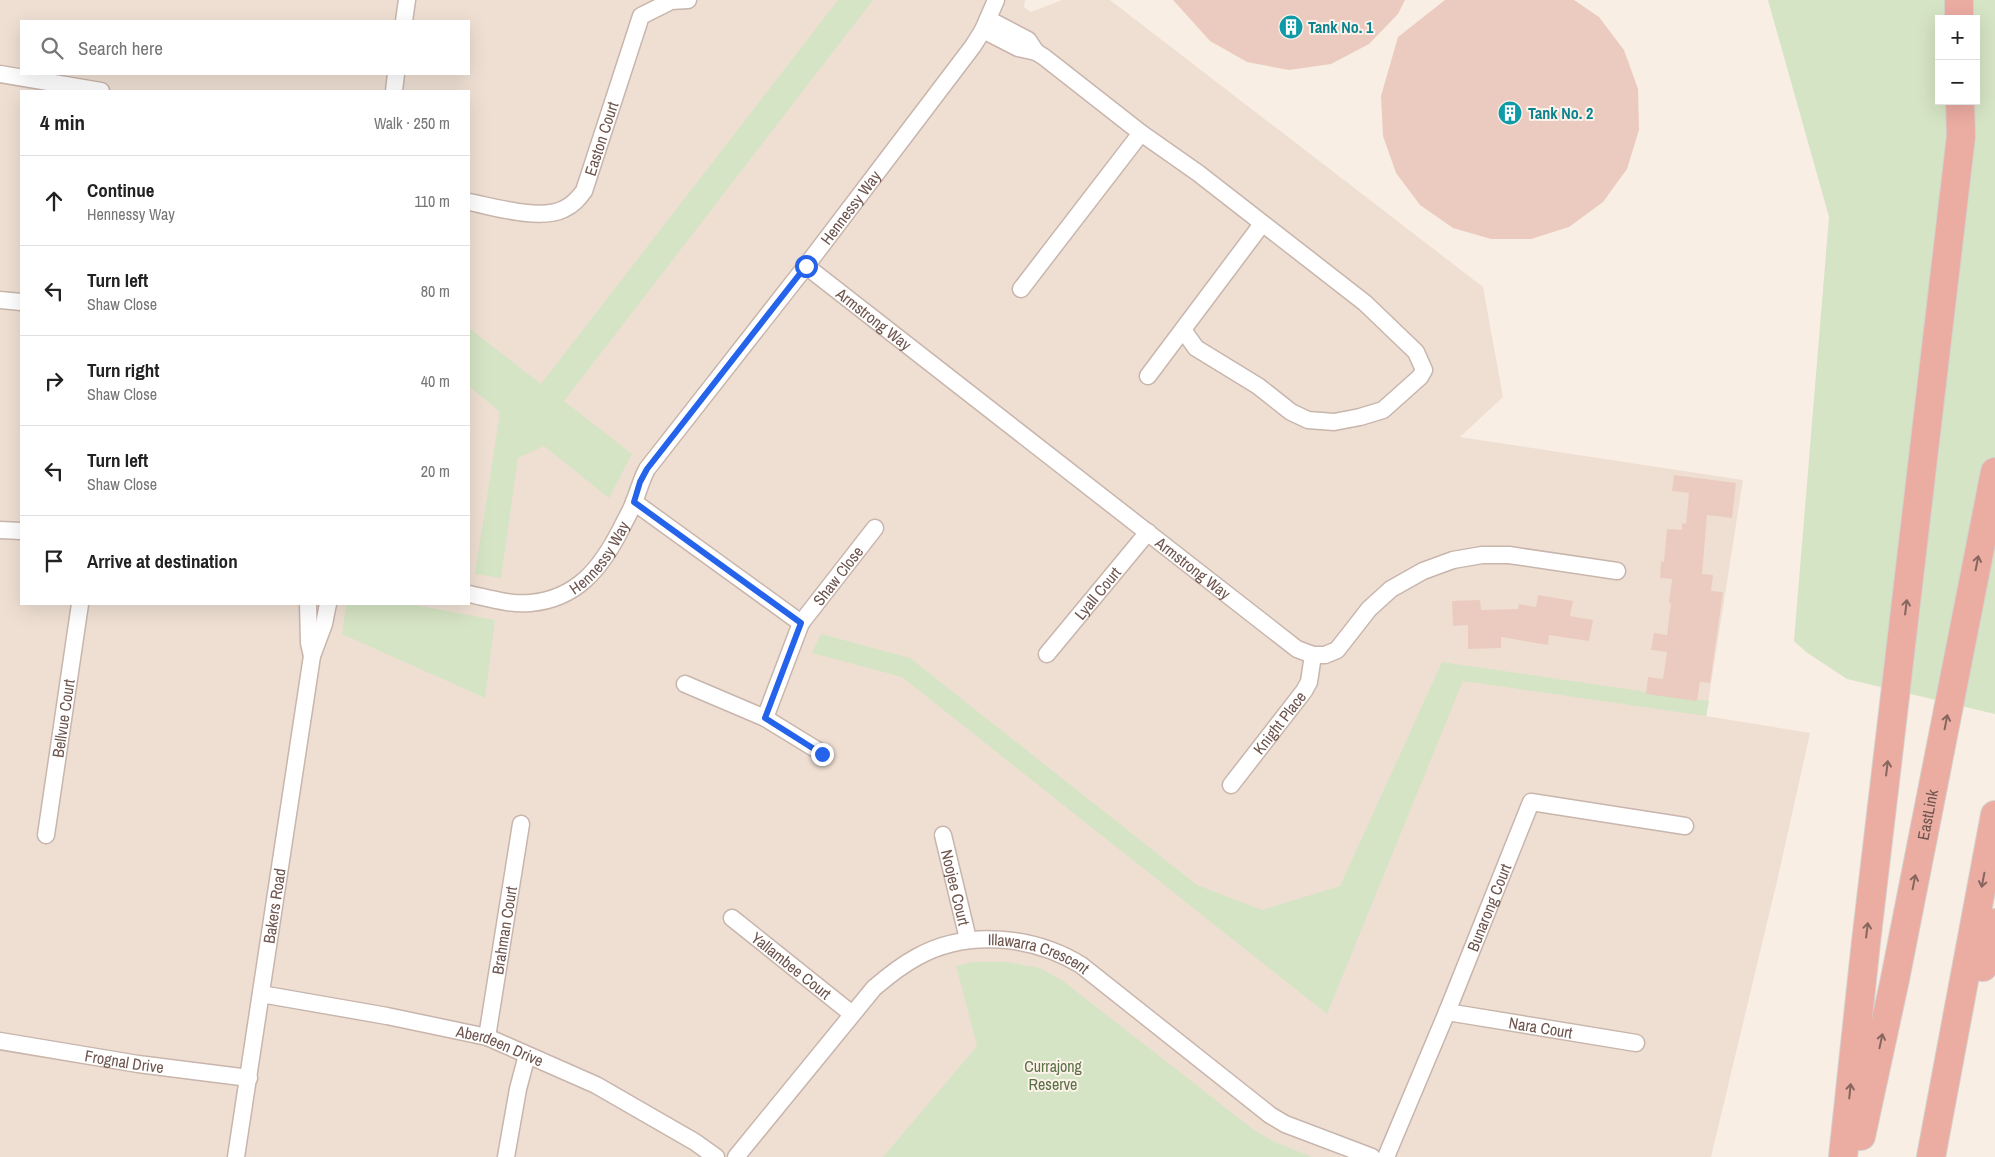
<!DOCTYPE html>
<meta charset="utf-8">
<style>
:root{--surface:#fff;--page:#f6f6f6;--text:#222;--muted:#767676;--line:#e0e0e0}
body{margin:0;font-family:"Archivo Narrow",sans-serif;background:var(--page);color:var(--text)}
.controls{position:absolute;right:15px;top:15px;display:grid;overflow:hidden;border-radius:0px;box-shadow:0 5px 20px #0002}
.controls button{width:45px;height:45px;display:grid;place-items:center;padding:0;border:0;border-bottom:1px solid var(--line);background:var(--surface);color:var(--text);font:25px sans-serif}
.stop{position:absolute;width:15px;height:15px;margin:-11px;border:4px solid #2563eb;border-radius:50%;background:#fff}
.stop.end{background:#2563eb;border-color:#fff;box-shadow:0 1px 5px #0008}
.list{margin:0;padding:0;list-style:none}
h2{display:flex;justify-content:space-between;align-items:center;height:65px;margin:0;padding:0 20px;font-size:21px}
h2 small{font-size:16px;font-weight:400;color:var(--muted)}
.list li{display:grid;grid-template-columns:32px 1fr auto;gap:15px;align-items:center;box-sizing:border-box;height:90px;padding:0 20px;border-top:1px solid var(--line)}
.list b{display:block;font-size:19px;white-space:nowrap}
.list p{margin:0;font-size:16px;white-space:nowrap;color:var(--muted)}
.list em{font-size:16px;font-style:normal;color:var(--muted)}
.icon{flex:none;width:28px;height:28px;fill:none;stroke:currentColor;stroke-width:2;stroke-linecap:round;stroke-linejoin:round}
.map{position:relative;flex:none;width:1995px;height:1157px;overflow:hidden}
.search{position:absolute;background:var(--surface);box-shadow:0 5px 20px #0002;left:20px;top:20px;width:450px;height:55px;display:flex;align-items:center;gap:12px;box-sizing:border-box;padding:0 18px;border-radius:0px;color:var(--muted);font-size:19px}
.panel{position:absolute;background:var(--surface);box-shadow:0 5px 20px #0002;left:20px;top:90px;width:450px;height:515px;border-radius:0px}
.map>svg:first-child{display:block}
</style>
<div class="map">
<svg width="1995" height="1157" viewBox="0 0 1995 1157">
<rect width="100%" height="100%" fill="#f9eee3"/>
<!-- residential -->
<path fill="#efdfd3" fill-rule="evenodd" d="M0,0h1025l-1,7 7,5 31,-12h48l373,287 20,110 -43,40 283,43 -37,236 104,17 -32,144 -67,280h-1711zM21,21h448v53h-448zM21,91h448v513h-448z"/>
<!-- green -->
<g fill="#d5e4c4" fill-rule="evenodd">
<polygon points="838,0 873,0 564,401 632,454 609,498 544,446 518,458 501,578 475,574 500,412 469,386 469,328 541,384"/>
<path d="M1768,0h227v714l-148,-35 -41,-27 -12,-11 35,-424zM1939,19h37v82h-37z"/>
<polygon points="348,604 410,604 495,620 485,698 342,634 346,605"/>
<polygon points="821,634 910,658 1197,885 1262,910 1340,886 1442,662 1709,701 1706,716 1463,681 1327,1014 902,677 812,653"/>
<polygon points="973,962 1007,962 1040,968 1063,981 1254,1130 1275,1142 1312,1157 883,1157 977,1046 956,966"/>
</g>
<!-- building -->
<g fill="#ebcbbf">
<polygon points="1173,0 1405,0 1398,14 1369,44 1331,64 1289,70 1247,62 1210,41"/>
<polygon points="1445,0 1574,0 1599,17 1624,50 1638,89 1639,130 1627,169 1603,202 1569,227 1531,239 1491,239 1453,228 1420,205 1396,173 1383,136 1381,96 1398,37"/>
<polygon points="1674,475 1736,483 1732,518 1707,515 1702,574 1713,575 1711,591 1723,592 1710,683 1700,682 1697,701 1646,694 1648,677 1663,679 1667,652 1651,650 1654,633 1667,635 1671,603 1669,603 1672,579 1660,578 1661,561 1664,562 1667,529 1682,530 1682,523 1686,524 1689,493 1672,491"/>
<polygon points="1538,595 1573,601 1570,616 1593,620 1589,641 1549,635 1548,645 1501,637 1501,648 1468,649 1468,625 1453,626 1452,601 1480,600 1481,610 1518,609 1519,604 1536,607"/>
</g>
<g fill="none" stroke-linecap="round" stroke-linejoin="round">
<defs>
<g id="minor">
<polyline points="988,19 1028,40 1036,52"/>
<polyline points="404,21 407,0"/>
<polyline points="983,30 1018,48 1036,52 1044,57 1141,133 1198,173 1365,303 1416,352 1424,370 1420,377 1383,410 1360,417 1334,422 1308,420 1291,412 1258,386 1196,348 1183,330"/>
<polyline points="0,74 101,91"/>
<polyline points="394,91 396,74"/>
<path id="s1" d="M469,202c26,5 71,19 95,7 9,-4 14,-10 20,-18l57,-175 30,-15 17,-1"/>
<path id="s2" d="M806,266l491,383 16,6h12l12,-5 32,-41 22,-20 32,-18 30,-11 29,-5h27l108,16"/>
<polyline points="1021,289 1141,133"/>
<polyline points="0,300 21,302"/>
<polyline points="1148,376 1262,224"/>
<polyline points="634,502 801,623 765,718"/>
<polyline points="0,530 21,531"/>
<path id="s3" d="M469,594c19,4 41,11 61,9 47,-4 71,-35 91,-74 4,-9 10,-18 13,-27 5,-12 7,-22 13,-33l159,-203 167,-220 10,-16 13,-30"/>
<polyline points="308,604 309,643 312,656"/>
<path id="s4" d="M801,623l74,-95"/>
<path id="s5" d="M1047,654l101,-122"/>
<polyline points="685,684 765,718 822,753"/>
<path id="s6" d="M1231,785l73,-94 5,-9 4,-27"/>
<path id="s7" d="M46,835l34,-231"/>
<path id="s8" d="M943,835l25,104"/>
<path id="s9" d="M732,918l120,96"/>
<path id="s10" d="M261,994l126,22 100,21 109,48 99,57 21,15"/>
<path id="s11" d="M1447,1012l189,31"/>
<path id="s12" d="M487,1037l34,-213"/>
<path id="s13" d="M0,1041l138,23 111,14"/>
<path id="s14" d="M236,1157l76,-501 12,-32 4,-20"/>
<polyline points="506,1157 518,1089 527,1055"/>
<path id="s15" d="M736,1157l138,-169c14,-12 28,-23 43,-31 50,-28 117,-21 164,8l189,150 15,9 87,33"/>
<path id="s16" d="M1386,1157l61,-145 84,-210 154,24"/>
</g>
<g id="motorway">
<polyline points="1959,0 1959,19"/>
<polyline points="1983,967 1995,923"/>
<path id="s17" d="M1861,1136l34,-157 100,-507"/>
<polyline points="1843,1157 1866,942 1961,136 1960,101"/>
<polyline points="1931,1157 1995,815"/>
</g>
</defs>
<!-- minor casing -->
<use href="#minor" stroke="#c8b5ac" stroke-width="19"/>
<!-- motorway casing -->
<use href="#motorway" stroke="#d6cfcd" stroke-width="30"/>
<!-- minor -->
<use href="#minor" stroke="#fff" stroke-width="16"/>
<!-- motorway -->
<use href="#motorway" stroke="#ebaca2" stroke-width="28"/>
</g>
<!-- one-way arrows -->
<defs><path id="oneway-shaft" d="M-6 0H5M1.5-3L5.5 0L1.5 3" fill="none" stroke-width="1.6" stroke-linecap="round" stroke-linejoin="round" transform="scale(1.25)"/></defs>
<g stroke="#86665e">
<use href="#oneway-shaft" transform="translate(1977 563) rotate(-79)"/>
<use href="#oneway-shaft" transform="translate(1906 607) rotate(-83)"/>
<use href="#oneway-shaft" transform="translate(1946 722) rotate(-79)"/>
<use href="#oneway-shaft" transform="translate(1887 768) rotate(-83)"/>
<use href="#oneway-shaft" transform="translate(1983 880) rotate(101)"/>
<use href="#oneway-shaft" transform="translate(1914 882) rotate(-79)"/>
<use href="#oneway-shaft" transform="translate(1867 930) rotate(-83)"/>
<use href="#oneway-shaft" transform="translate(1881 1041) rotate(-78)"/>
<use href="#oneway-shaft" transform="translate(1850 1091) rotate(-84)"/>
</g>
<g fill="none" stroke-linecap="round" stroke-linejoin="round">
<!-- route -->
<polyline stroke="#2563eb" stroke-width="6" points="806,266 647,469 640,482 634,502 801,623 765,718 822,754"/>
</g>
<!-- icons -->
<defs>
<symbol id="building-disc" viewBox="-11 -11 22 22"><circle r="9.5" fill="#0f9aa8" stroke="#fcf2e9"/><path d="M-4-6H4V6H1V3H-1V6H-4ZM-2.5-4.3h1.7v1.8h-1.7ZM.8-4.3h1.7v1.8H.8ZM-2.5-1h1.7V.8h-1.7ZM.8-1h1.7V.8H.8Z" fill="#fff"/></symbol>
</defs>
<g fill-rule="evenodd">
<use href="#building-disc" x="1277" y="13" width="28" height="28"/>
<use href="#building-disc" x="1496" y="99" width="28" height="28"/>
</g>
<g text-anchor="middle" stroke-width="4" stroke-linejoin="round" paint-order="stroke">
<!-- culture labels -->
<g font-size="16" font-weight="bold" fill="#0d838f" stroke="#fcf2e9" text-anchor="start">
<text x="1308" y="33">Tank No. 1</text>
<text x="1528" y="119">Tank No. 2</text>
</g>
<!-- street labels -->
<g font-size="16" fill="#6d544d" stroke="#fcf2e9">
<text dy="6" stroke="none"><textPath href="#s1" startOffset="179">Easton Court</textPath></text>
<text dy="6" stroke="none"><textPath href="#s3" startOffset="582">Hennessy Way</textPath></text>
<text dy="6" stroke="none"><textPath href="#s2" startOffset="86">Armstrong Way</textPath></text>
<text dy="6" stroke="none"><textPath href="#s3" startOffset="149">Hennessy Way</textPath></text>
<text dy="6" stroke="none"><textPath href="#s2" startOffset="491">Armstrong Way</textPath></text>
<text dy="6" stroke="none"><textPath href="#s4" startOffset="60">Shaw Close</textPath></text>
<text dy="6" stroke="none"><textPath href="#s5" startOffset="79">Lyall Court</textPath></text>
<text dy="6" stroke="none"><textPath href="#s7" startOffset="118">Bellvue Court</textPath></text>
<text dy="6" stroke="none"><textPath href="#s6" startOffset="79">Knight Place</textPath></text>
<text dy="6" stroke="none"><textPath href="#s17" startOffset="328">EastLink</textPath></text>
<text dy="6" stroke="none"><textPath href="#s8" startOffset="54">Noojee Court</textPath></text>
<text dy="6" stroke="none"><textPath href="#s14" startOffset="254">Bakers Road</textPath></text>
<text dy="6" stroke="none"><textPath href="#s16" startOffset="270">Bunarong Court</textPath></text>
<text dy="6" stroke="none"><textPath href="#s12" startOffset="108">Brahman Court</textPath></text>
<text dy="6" stroke="none"><textPath href="#s15" startOffset="398">Illawarra Crescent</textPath></text>
<text dy="6" stroke="none"><textPath href="#s9" startOffset="76">Yallambee Court</textPath></text>
<text dy="6" stroke="none"><textPath href="#s11" startOffset="95">Nara Court</textPath></text>
<text dy="6" stroke="none"><textPath href="#s10" startOffset="245">Aberdeen Drive</textPath></text>
<text dy="6" stroke="none"><textPath href="#s13" startOffset="126">Frognal Drive</textPath></text>
</g>
<!-- park labels -->
<g font-size="16" fill="#597246" stroke="#fcf2e9">
<text x="1053" y="1072">Currajong<tspan x="1053" dy="18">Reserve</tspan></text>
</g>
</g>
</svg>
<div class="controls">
<button>+</button>
<button>−</button>
</div>
<div class="stop" style="left:806px;top:266px"></div>
<div class="stop end" style="left:822px;top:754px"></div>
<div class="search"><svg class="icon" aria-label="search" viewBox="0 0 24 24"><circle cx="10" cy="10" r="6"/><path d="M15 15l6 6"/></svg>Search here</div>
<section class="panel">
<h2>4 min<small>Walk · 250 m</small></h2>
<ul class="list">
<li><svg class="icon" aria-label="ahead" viewBox="0 0 24 24"><path d="M12 20V5M6 11l6-6 6 6"/></svg><div><b>Continue</b><p>Hennessy Way</p></div><em>110 m</em></li>
<li><svg class="icon" aria-label="left" viewBox="0 0 24 24"><path d="M17 20v-9H6M10 6l-5 5 5 5"/></svg><div><b>Turn left</b><p>Shaw Close</p></div><em>80 m</em></li>
<li><svg class="icon" aria-label="right" viewBox="0 0 24 24"><path d="M7 20v-9h11M14 6l5 5-5 5"/></svg><div><b>Turn right</b><p>Shaw Close</p></div><em>40 m</em></li>
<li><svg class="icon" aria-label="left" viewBox="0 0 24 24"><path d="M17 20v-9H6M10 6l-5 5 5 5"/></svg><div><b>Turn left</b><p>Shaw Close</p></div><em>20 m</em></li>
<li><svg class="icon" aria-label="arrive" viewBox="0 0 24 24"><path d="M6 21V4h12l-3 4 3 4H6"/></svg><div><b>Arrive at destination</b></div></li>
</ul>
</section>
</div>
